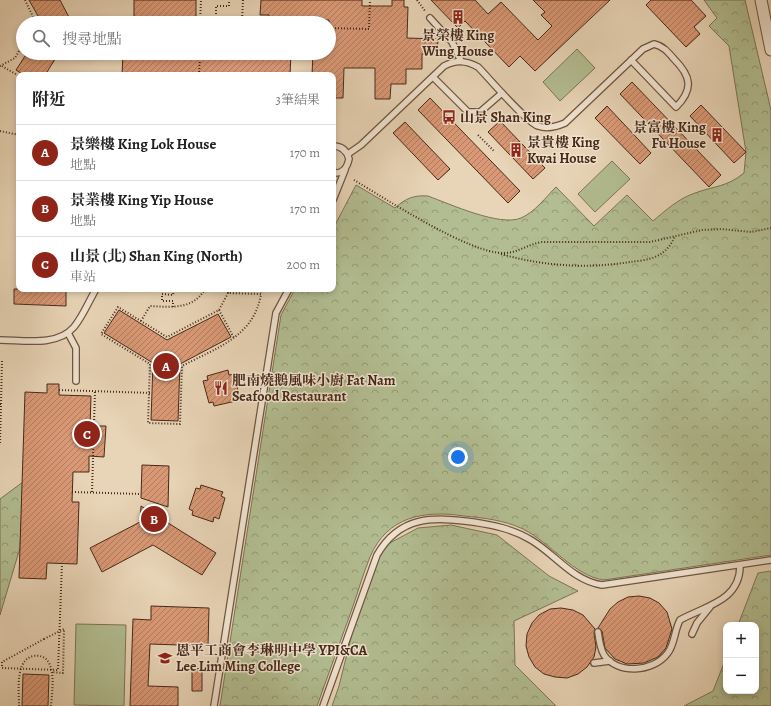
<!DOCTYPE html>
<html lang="zh-TW">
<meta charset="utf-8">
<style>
:root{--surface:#fff;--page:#f2f2f2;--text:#222;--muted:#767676;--line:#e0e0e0;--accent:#8f2418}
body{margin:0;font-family:Alegreya,"Noto Serif TC",serif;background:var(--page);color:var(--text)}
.controls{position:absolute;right:12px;bottom:12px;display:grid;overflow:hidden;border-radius:8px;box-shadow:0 2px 6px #0003}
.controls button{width:36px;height:36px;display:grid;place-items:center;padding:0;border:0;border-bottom:1px solid var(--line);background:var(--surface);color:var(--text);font:20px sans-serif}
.you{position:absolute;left:458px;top:457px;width:14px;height:14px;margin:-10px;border:3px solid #fff;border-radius:50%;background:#1a73e8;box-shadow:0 0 0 6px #1a73e833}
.badge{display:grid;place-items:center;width:26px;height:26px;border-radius:50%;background:var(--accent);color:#fff;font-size:13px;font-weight:700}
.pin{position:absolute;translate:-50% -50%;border:2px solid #fff;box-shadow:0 1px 4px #0006}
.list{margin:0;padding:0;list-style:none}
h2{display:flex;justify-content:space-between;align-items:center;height:52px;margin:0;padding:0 16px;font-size:17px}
h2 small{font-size:13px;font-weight:400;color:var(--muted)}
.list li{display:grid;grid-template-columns:26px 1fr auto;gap:12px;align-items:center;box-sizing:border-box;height:56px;padding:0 16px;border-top:1px solid var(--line)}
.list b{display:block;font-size:15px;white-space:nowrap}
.list p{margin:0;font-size:13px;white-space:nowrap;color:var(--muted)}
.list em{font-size:13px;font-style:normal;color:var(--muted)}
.icon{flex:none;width:22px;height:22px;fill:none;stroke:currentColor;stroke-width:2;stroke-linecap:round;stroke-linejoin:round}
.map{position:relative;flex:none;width:771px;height:706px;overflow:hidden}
.search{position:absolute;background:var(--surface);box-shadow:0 2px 6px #0003;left:16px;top:16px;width:320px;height:44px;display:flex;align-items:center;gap:10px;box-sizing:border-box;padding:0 14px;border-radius:22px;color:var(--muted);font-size:15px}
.panel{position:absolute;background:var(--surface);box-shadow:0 2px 6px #0003;left:16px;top:72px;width:320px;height:220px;border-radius:8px}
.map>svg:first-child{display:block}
</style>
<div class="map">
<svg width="771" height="706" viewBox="0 0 771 706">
<defs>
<pattern id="forest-crowns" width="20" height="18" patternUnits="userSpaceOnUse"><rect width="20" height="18" fill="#b2bd91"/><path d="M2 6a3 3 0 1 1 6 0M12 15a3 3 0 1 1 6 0" fill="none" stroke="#939a76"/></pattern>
<pattern id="building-hatch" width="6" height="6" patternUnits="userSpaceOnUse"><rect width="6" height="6" fill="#da9976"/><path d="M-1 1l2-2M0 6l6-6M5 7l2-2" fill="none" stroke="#b37d60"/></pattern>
</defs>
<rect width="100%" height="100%" fill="#e8d4b6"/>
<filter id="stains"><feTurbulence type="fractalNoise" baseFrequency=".005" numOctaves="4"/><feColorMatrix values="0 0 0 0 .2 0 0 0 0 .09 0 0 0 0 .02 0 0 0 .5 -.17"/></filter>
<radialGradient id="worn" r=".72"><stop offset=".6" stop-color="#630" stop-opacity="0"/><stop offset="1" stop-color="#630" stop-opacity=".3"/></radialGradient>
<!-- forest -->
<g fill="url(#forest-crowns)" stroke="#7d7355">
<path d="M704,0h41l26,110v445l-167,25c-30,-4 -53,-37 -81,-51 -19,-9 -39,-11 -59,-13 -39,-6 -77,0 -94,41 -7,17 -12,35 -18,52 -12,32 -23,65 -35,97h-97l61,-391 14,-26h38v-64h2l21,-40 39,23c11,-10 19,-13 33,-12 22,8 72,31 93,22 14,-6 25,-21 35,-31l38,39 33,-31 26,26c13,-11 25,-22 42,-28 19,-7 32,-6 49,-20l2,-21 -17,-106 -20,-20 8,-8z"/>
<polygon points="23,482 20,548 0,615 0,499"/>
<polygon points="451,525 497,535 549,576 578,591 514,621 515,665 556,706 332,706 339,686 367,573 388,544 418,528"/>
<polygon points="771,571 771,706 684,706 713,691 726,658 726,691 756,691 756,625 738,625 758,573"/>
</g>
<!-- pitch -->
<g fill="#b2bd91" stroke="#7d7355">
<polygon points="577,49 595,68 560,101 543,82"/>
<polygon points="612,161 630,179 595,212 578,194"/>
<polygon points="76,624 126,625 124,706 74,705"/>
</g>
<!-- building -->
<g fill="url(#building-hatch)" stroke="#482919">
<polygon points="29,0 60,0 72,23 42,23"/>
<rect x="134" y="0" width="62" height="23"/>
<polygon points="261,0 362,0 362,6 392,6 392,0 404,0 404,7 408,7 407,38 438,39 437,54 422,54 422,69 406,69 406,84 391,84 390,99 375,99 375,68 344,68 343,98 333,98 333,75 312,75 313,53 329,53 329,20 269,19 269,15 260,15"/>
<polygon points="431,0 475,0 488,14 501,2 538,40 552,26 541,15 545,12 533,0 610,0 535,71 520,56 509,67 465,21 458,28"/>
<polygon points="651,0 691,0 706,16 694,27 700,34 686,47 646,5"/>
<polygon points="27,53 59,53 45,75 24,75 16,70"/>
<polygon points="123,53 291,53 290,75 122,75"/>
<polygon points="632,82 721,175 709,187 620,94"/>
<polygon points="430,98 520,191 508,203 418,110"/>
<polygon points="701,105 746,152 734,163 690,116"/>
<polygon points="607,106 651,153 640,164 595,118"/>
<polygon points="500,121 545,168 533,179 488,132"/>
<polygon points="405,122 450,169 438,180 393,133"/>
<polygon points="14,289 66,289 66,306 14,304"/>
<polygon points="119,310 167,340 218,314 231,337 180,364 178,421 151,420 153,363 104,333"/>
<polygon points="228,370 229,375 234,374 239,395 235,396 236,401 214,406 213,402 209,403 203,381 208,380 207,376"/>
<polygon points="47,384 59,384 59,395 91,396 90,426 106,426 104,457 89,456 89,472 73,472 72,502 79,502 77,564 47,563 46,579 19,578 25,392 47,393"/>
<polygon points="142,465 169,466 168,507 141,498"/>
<polygon points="201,485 223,492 221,496 225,498 219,519 214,517 213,522 192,515 193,511 189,509 196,488 200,489"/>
<polygon points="141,506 216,553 202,575 153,545 102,572 90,548 140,522"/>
<polygon points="639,596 650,598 659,603 667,612 672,629 666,648 658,657 644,663 627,664 615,659 605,648 602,631 598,628 610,609 618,602 628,597"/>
<polygon points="151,606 209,608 208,646 150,644 148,686 178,687 178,706 130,706 133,619 151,620"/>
<polygon points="561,608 573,610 583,615 595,629 594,633 596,647 594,657 587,667 578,674 567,678 555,677 544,674 535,667 529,657 526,646 527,634 532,623 539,615 550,609"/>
<polygon points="192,668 202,669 202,691 192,691"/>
<polygon points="23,674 49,675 48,706 22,706"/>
</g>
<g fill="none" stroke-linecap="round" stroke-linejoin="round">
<defs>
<g id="lane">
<polyline points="430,18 452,42 461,61"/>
<polyline points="433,77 468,112 480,112 502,93"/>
<path d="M333,146c9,0 14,5 16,13 -2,9 -6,15 -16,14"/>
<path d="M348,154l13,-9 83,-79c12,-6 21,-6 34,1 12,12 46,53 60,59 9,3 18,1 27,-3l78,-74 11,-5c9,2 14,8 20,15 17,17 20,30 2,48l-45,-47"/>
<polyline points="333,200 345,170"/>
<polyline points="68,333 76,348 76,381"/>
<path d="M0,340c23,0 57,7 74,-13 9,-11 15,-26 22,-38"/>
<path d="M598,632c1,8 2,16 6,23 14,20 49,17 63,-1 8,-9 7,-23 13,-34 25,-14 60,-19 60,-54"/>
<polyline points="692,634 697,623 710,607"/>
<polyline points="594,663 610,661"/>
<polyline points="214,706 276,313 289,289"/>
<path d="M323,706l54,-151c23,-40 56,-38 96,-33 20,3 40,7 58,18 24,14 42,41 71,45l169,-25"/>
</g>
<polyline id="street" points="761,0 771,50"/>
</defs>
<!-- lane casing -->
<use href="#lane" stroke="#705440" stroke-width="8"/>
<!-- street casing -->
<use href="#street" stroke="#705440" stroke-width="13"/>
<!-- path -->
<g stroke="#482919" stroke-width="2" stroke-dasharray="1 2" stroke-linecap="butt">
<polyline points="25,0 36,23"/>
<polyline points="243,0 242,21 302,23"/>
<polyline points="417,0 425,11"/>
<polyline points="200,23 201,0"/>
<polyline points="216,23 216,6 229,6 229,0"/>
<polyline points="329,28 369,29 370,0"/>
<polyline points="0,66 15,58 23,44"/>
<polyline points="2,66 19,76"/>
<polyline points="199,75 200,53"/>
<polyline points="0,131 19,135"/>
<polyline points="478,135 495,152"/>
<path d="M354,180c32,19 116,74 150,73 14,0 24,-9 38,-11h108l52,-12 19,-1 30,3 20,-4"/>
<path d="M501,254c42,12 85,15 129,8 8,-1 19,-2 27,-6 9,-4 14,-11 18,-20"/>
<polyline points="229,289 228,293 261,294 261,289"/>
<path d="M228,293l-9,17 -52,27 -49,-30 -17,27 49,30 -2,59 32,1 2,-58c34,-18 72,-29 79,-72"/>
<polyline points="173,307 173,301 162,301 162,294 173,295 174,289"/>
<polyline points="219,310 234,338"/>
<path d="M141,321l9,-15c21,1 43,4 55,-17"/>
<polyline points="0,404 1,404 0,445"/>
<polyline points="1,404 2,360"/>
<polyline points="72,492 141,494"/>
<polyline points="92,492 95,391"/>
<polyline points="44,639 64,629 63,673 52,672"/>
<path d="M19,706c0,-12 -2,-29 3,-40 2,-5 6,-9 11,-10 26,-4 19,35 18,50"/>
</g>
<!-- lane -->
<use href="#lane" stroke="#f0e3d0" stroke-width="5.5"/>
<!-- street -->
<use href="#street" stroke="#f0e3d0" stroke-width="11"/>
<!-- path-bridge -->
<g stroke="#482919" stroke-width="2" stroke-dasharray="1 2" stroke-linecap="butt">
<polyline points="59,390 152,393"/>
<polyline points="44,639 2,662 2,668 58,670 62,563"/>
</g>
</g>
<!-- icons -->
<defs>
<symbol id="building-bare" viewBox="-9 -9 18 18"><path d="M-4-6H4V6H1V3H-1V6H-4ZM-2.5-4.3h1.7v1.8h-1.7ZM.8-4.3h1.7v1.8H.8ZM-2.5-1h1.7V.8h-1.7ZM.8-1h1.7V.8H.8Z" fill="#8f2418" stroke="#f0e3d0" stroke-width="2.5" paint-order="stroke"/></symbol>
<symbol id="bus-bare" viewBox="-9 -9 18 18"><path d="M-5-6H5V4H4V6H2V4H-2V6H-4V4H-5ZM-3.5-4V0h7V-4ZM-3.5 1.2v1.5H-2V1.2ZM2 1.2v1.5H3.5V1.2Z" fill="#8f2418" stroke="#f0e3d0" stroke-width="2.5" paint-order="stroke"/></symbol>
<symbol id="restaurant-bare" viewBox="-9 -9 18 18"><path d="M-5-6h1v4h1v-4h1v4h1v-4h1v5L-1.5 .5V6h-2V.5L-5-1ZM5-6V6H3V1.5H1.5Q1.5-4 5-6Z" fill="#8f2418" stroke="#f0e3d0" stroke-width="2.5" paint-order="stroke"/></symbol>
<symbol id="school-bare" viewBox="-9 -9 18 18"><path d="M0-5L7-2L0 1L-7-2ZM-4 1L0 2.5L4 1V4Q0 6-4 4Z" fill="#8f2418" stroke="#f0e3d0" stroke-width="2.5" paint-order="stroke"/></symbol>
</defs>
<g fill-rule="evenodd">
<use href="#building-bare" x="448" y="7" width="20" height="20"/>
<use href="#bus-bare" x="439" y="107" width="20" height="20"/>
<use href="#building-bare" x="707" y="125" width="20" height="20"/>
<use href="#building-bare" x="506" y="140" width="20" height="20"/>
<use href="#restaurant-bare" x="211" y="378" width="20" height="20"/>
<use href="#school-bare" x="155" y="648" width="20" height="20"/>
</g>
<g text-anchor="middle" stroke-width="3" stroke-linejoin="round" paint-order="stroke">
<!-- poi labels -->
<g font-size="14" font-weight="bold" fill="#482919" stroke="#f0e3d0" text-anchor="start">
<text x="458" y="40" text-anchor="middle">景榮樓 King<tspan x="458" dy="16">Wing House</tspan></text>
<text x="460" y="122">山景 Shan King</text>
<text x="706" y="132" text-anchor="end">景富樓 King<tspan x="706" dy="16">Fu House</tspan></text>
<text x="527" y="147">景貴樓 King<tspan x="527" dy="16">Kwai House</tspan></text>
<text x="232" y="385">肥南燒鵝風味小廚 Fat Nam<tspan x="232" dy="16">Seafood Restaurant</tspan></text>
<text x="176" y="655">恩平工商會李琳明中學 YPI&amp;CA<tspan x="176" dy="16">Lee Lim Ming College</tspan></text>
</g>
</g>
<rect width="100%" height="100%" filter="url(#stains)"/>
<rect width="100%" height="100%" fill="url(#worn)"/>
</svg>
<div class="controls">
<button>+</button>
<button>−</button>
</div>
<div class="you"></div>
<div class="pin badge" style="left:166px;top:366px">A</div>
<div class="pin badge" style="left:154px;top:519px">B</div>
<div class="pin badge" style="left:87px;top:434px">C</div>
<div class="search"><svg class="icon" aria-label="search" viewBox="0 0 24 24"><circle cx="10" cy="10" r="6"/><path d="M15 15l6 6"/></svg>搜尋地點</div>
<section class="panel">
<h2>附近<small>3筆結果</small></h2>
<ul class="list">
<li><span class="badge">A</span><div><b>景樂樓 King Lok House</b><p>地點</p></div><em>170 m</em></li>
<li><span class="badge">B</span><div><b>景業樓 King Yip House</b><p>地點</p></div><em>170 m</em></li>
<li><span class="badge">C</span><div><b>山景 (北) Shan King (North)</b><p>車站</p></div><em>200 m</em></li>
</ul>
</section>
</div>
